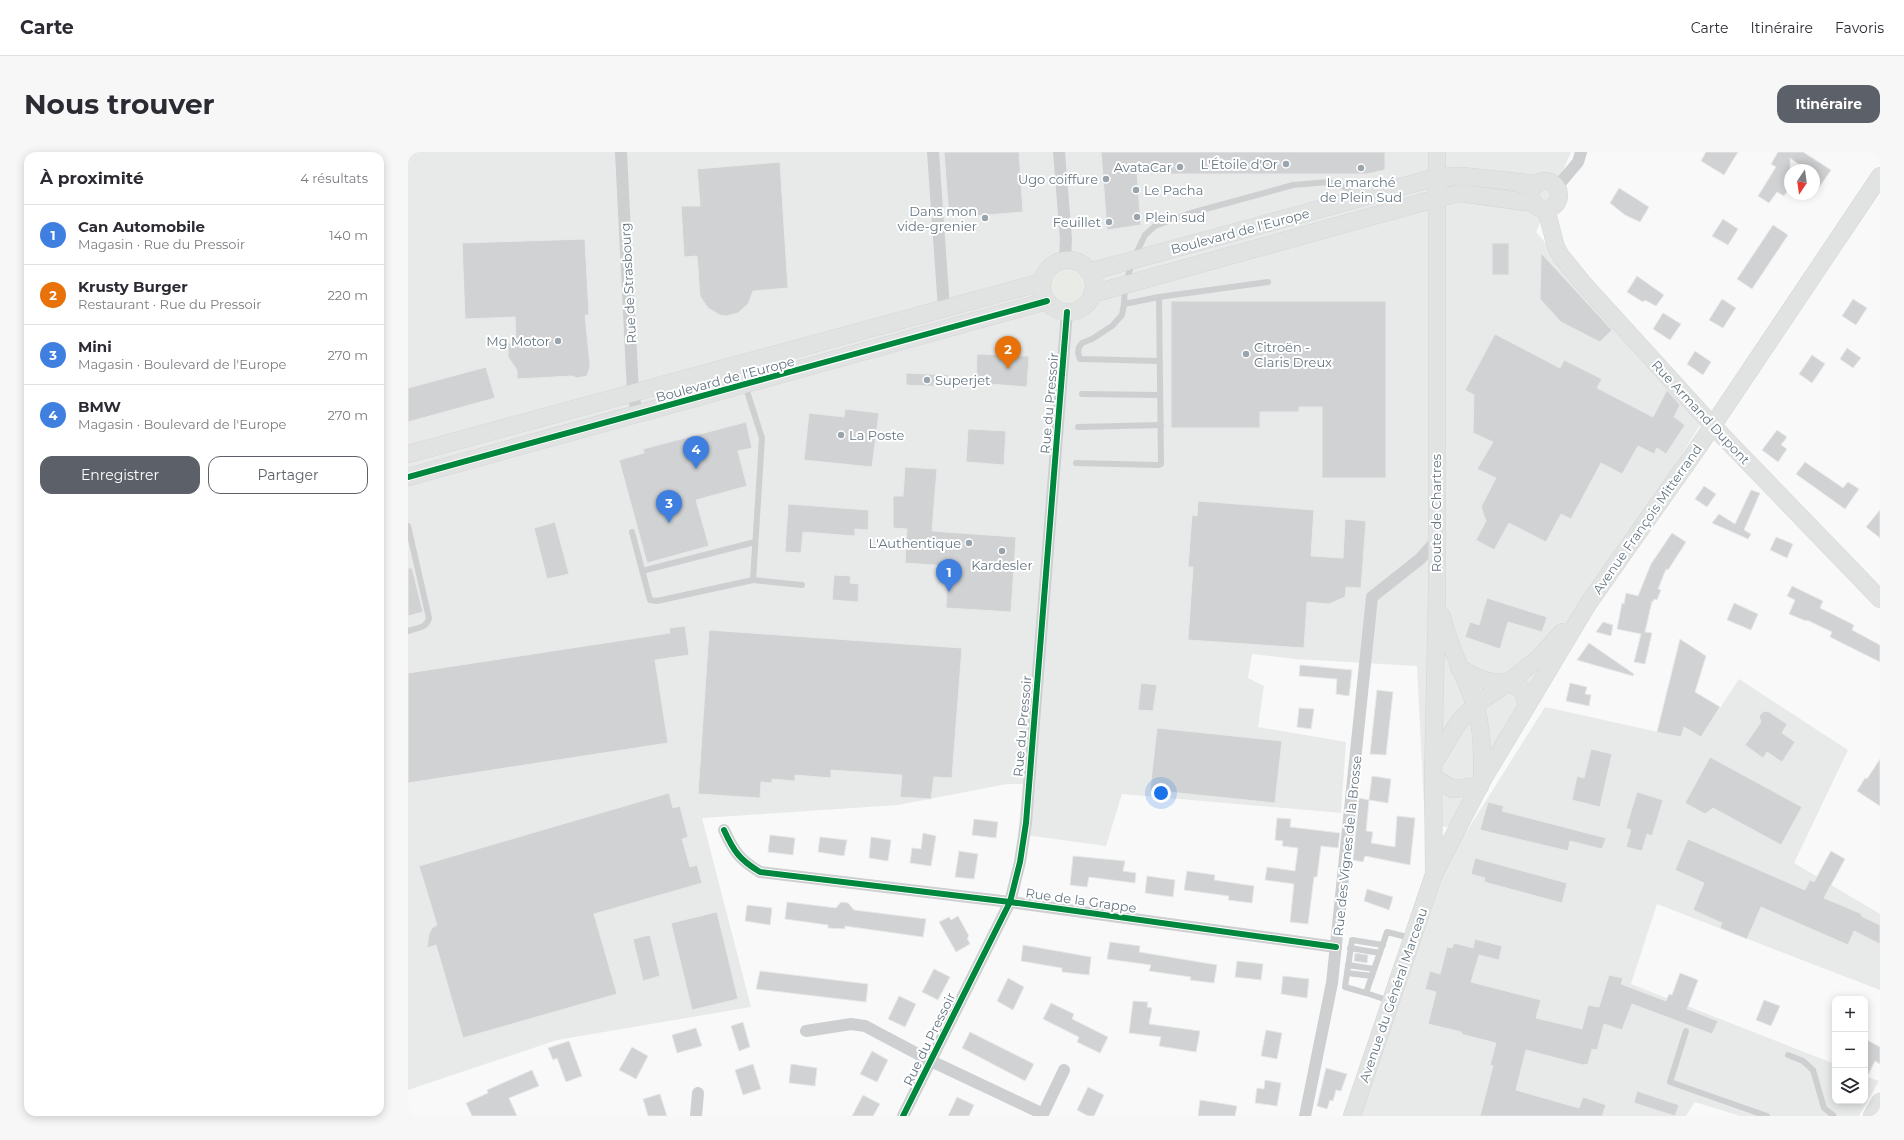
<!DOCTYPE html>
<html lang="fr">
<meta charset="utf-8">
<style>
:root{--surface:#fff;--page:#f7f7f7;--text:#2b2b33;--muted:#7c7c81;--line:#e1e1e2;--accent:#5c6169}
body{margin:0;font-family:Montserrat,sans-serif;background:var(--page);color:var(--text)}
.controls{position:absolute;right:12px;bottom:12px;display:grid;overflow:hidden;border-radius:8px;box-shadow:0 2px 10px #0003}
.controls button{width:36px;height:36px;display:grid;place-items:center;padding:0;border:0;border-bottom:1px solid var(--line);background:var(--surface);color:var(--text);font:20px sans-serif}
.compass{position:absolute;left:1376px;top:12px;width:36px;height:36px;border-radius:50%;background:var(--surface);box-shadow:0 2px 10px #0003;rotate:193deg}
.you{position:absolute;left:753px;top:641px;width:14px;height:14px;margin:-10px;border:3px solid #fff;border-radius:50%;background:#1a73e8;box-shadow:0 0 0 6px #1a73e833}
.badge{display:grid;place-items:center;width:26px;height:26px;border-radius:50%;background:var(--accent);color:#fff;font-size:13px;font-weight:700}
.pin{position:absolute;translate:-50% -33px;filter:drop-shadow(0 1px 2px #0008)}
.pin::after{content:'';position:absolute;top:21px;width:14px;height:12px;background:inherit;clip-path:polygon(0 0,100% 0,50% 100%)}
.list{margin:0;padding:0;list-style:none}
h2{display:flex;justify-content:space-between;align-items:center;height:52px;margin:0;padding:0 16px;font-size:17px}
h2 small{font-size:13px;font-weight:400;color:var(--muted)}
.list li{display:grid;grid-template-columns:26px 1fr auto;gap:12px;align-items:center;box-sizing:border-box;height:60px;padding:0 16px;border-top:1px solid var(--line)}
.list b{display:block;font-size:15px;white-space:nowrap}
.list p{margin:0;font-size:13px;white-space:nowrap;color:var(--muted)}
.list em{font-size:13px;font-style:normal;color:var(--muted)}
.actions{display:flex;gap:8px;padding:12px 16px}
.actions a{flex:1;padding:9px 0;border:1px solid var(--accent);border-radius:12px;text-align:center;font-size:14px;color:var(--accent)}
.actions .main{background:var(--accent);color:#fff}
.icon{flex:none;width:22px;height:22px;fill:none;stroke:currentColor;stroke-width:2;stroke-linecap:round;stroke-linejoin:round}
.map{position:relative;flex:none;width:1472px;height:964px;overflow:hidden;border-radius:12px}
header{display:flex;align-items:center;gap:24px;box-sizing:border-box;height:56px;padding:0 20px;background:var(--surface);border-bottom:1px solid var(--line)}
header strong{font-size:19px}
nav{display:flex;gap:22px;margin-inline-start:auto;font-size:14px}
.intro{display:flex;align-items:center;justify-content:space-between;box-sizing:border-box;height:96px;padding:0 24px}
h1{margin:0;font-size:28px}
.button{padding:10px 18px;border-radius:12px;background:var(--accent);color:#fff;font-size:14px;font-weight:700}
main{display:flex;gap:24px;padding:0 24px}
aside{flex:1;background:var(--surface);border-radius:12px;box-shadow:0 2px 10px #0003}
.map>svg:first-child{display:block}
</style>
<header>
<strong>Carte</strong>
<nav><a>Carte</a><a>Itinéraire</a><a>Favoris</a></nav>
</header>
<div class="intro"><h1>Nous trouver</h1><a class="button">Itinéraire</a></div>
<main>
<aside>
<h2>À proximité<small>4 résultats</small></h2>
<ul class="list">
<li><span class="badge" style="background:#3f7fe0">1</span><div><b>Can Automobile</b><p>Magasin · Rue du Pressoir</p></div><em>140 m</em></li>
<li><span class="badge" style="background:#e8710a">2</span><div><b>Krusty Burger</b><p>Restaurant · Rue du Pressoir</p></div><em>220 m</em></li>
<li><span class="badge" style="background:#3f7fe0">3</span><div><b>Mini</b><p>Magasin · Boulevard de l'Europe</p></div><em>270 m</em></li>
<li><span class="badge" style="background:#3f7fe0">4</span><div><b>BMW</b><p>Magasin · Boulevard de l'Europe</p></div><em>270 m</em></li>
</ul>
<div class="actions"><a class="main">Enregistrer</a><a>Partager</a></div>
</aside>
<div class="map">
<svg width="1472" height="964" viewBox="0 0 1472 964">
<rect width="100%" height="100%" fill="#f9f9f9"/>
<!-- built -->
<g fill="#e8e9e9">
<polygon points="0,0 1163,0 1128,80 1292,273 1040,675 1017,673 1009,514 887,507 844,502 840,526 856,534 850,575 938,590 933,661 714,642 698,694 610,682 615,632 599,632 490,653 294,666 343,855 149,888 0,938"/>
<polygon points="1331,527 1440,598 1386,711 1472,762 1472,838 1249,752 1223,832 1427,912 1427,949 1457,949 1457,924 1471,929 1451,964 1332,964 1287,950 1278,964 952,964 1040,709 1137,555 1273,585 1276,575 1293,585"/>
</g>
<!-- green -->
<circle fill="#e8ebe6" cx="660" cy="135" r="20"/>
<!-- building -->
<g fill="#d0d2d3" stroke="#e8e8e8">
<polygon points="536,0 611,0 615,60 541,66"/>
<polygon points="693,0 977,0 977,18 959,22 729,22 733,73 699,78"/>
<polygon points="1298,0 1330,0 1316,23 1293,9"/>
<polygon points="1370,0 1395,0 1423,18 1406,43 1406,18 1399,18 1382,6 1382,35 1376,44 1369,40 1361,51 1350,44 1368,15 1363,12"/>
<polygon points="372,10 380,136 345,139 340,152 330,161 318,164 312,163 300,156 292,144 289,104 276,105 273,54 292,54 289,17"/>
<polygon points="1211,36 1241,55 1232,70 1217,63 1202,51"/>
<polygon points="1315,67 1330,77 1320,93 1304,84"/>
<polygon points="1365,73 1380,83 1344,137 1329,127"/>
<polygon points="177,87 181,163 177,163 182,214 179,224 169,226 164,224 109,227 109,218 100,205 100,191 108,191 107,165 57,167 54,91"/>
<rect x="1084" y="91" width="17" height="32"/>
<polygon points="1133,101 1204,178 1192,190 1153,170 1132,147"/>
<polygon points="1229,124 1256,143 1248,154 1237,148 1235,150 1219,140"/>
<polygon points="1314,147 1328,156 1315,176 1301,168"/>
<polygon points="1445,147 1459,156 1448,173 1434,164"/>
<polygon points="763,149 978,149 978,326 914,326 914,255 891,255 891,260 852,260 852,276 763,276"/>
<polygon points="1255,161 1273,172 1262,188 1245,177"/>
<polygon points="1087,182 1152,216 1156,208 1194,227 1189,236 1245,265 1259,238 1272,253 1266,265 1277,273 1258,302 1249,296 1246,302 1230,294 1214,322 1193,311 1163,367 1153,362 1138,390 1101,371 1086,398 1068,388 1078,369 1073,355 1088,326 1069,317 1085,290 1065,281 1066,243 1057,238"/>
<polygon points="1439,196 1453,206 1445,216 1432,207"/>
<polygon points="1287,199 1303,210 1295,223 1279,212"/>
<polygon points="569,202 621,204 619,235 568,231"/>
<polygon points="1404,203 1417,212 1404,231 1391,222"/>
<polygon points="78,215 87,246 0,270 0,236"/>
<polygon points="498,221 541,223 540,235 498,233"/>
<polygon points="437,257 471,261 464,315 396,308 401,261 436,265"/>
<polygon points="338,270 344,296 330,299 339,334 288,348 301,394 239,411 211,308 236,301 235,297"/>
<polygon points="560,277 598,279 596,313 558,310"/>
<polygon points="1369,278 1379,285 1373,293 1379,297 1370,310 1354,298"/>
<polygon points="1397,310 1435,336 1440,330 1451,337 1437,357 1388,322"/>
<polygon points="497,315 529,317 524,379 608,385 603,460 538,456 540,414 497,411 499,377 485,376 485,344 495,344"/>
<polygon points="1296,334 1308,342 1299,355 1287,347"/>
<polygon points="1343,338 1352,341 1336,378 1343,382 1340,387 1304,371 1311,362 1327,372"/>
<polygon points="790,349 906,358 903,404 935,406 937,367 958,369 953,436 938,435 937,445 921,452 899,450 896,496 780,488 785,415 780,415 784,363 789,364"/>
<polygon points="380,352 461,358 460,378 447,377 447,384 395,380 393,401 377,400"/>
<polygon points="1472,358 1472,386 1458,375"/>
<polygon points="147,370 161,422 139,427 126,376"/>
<polygon points="1264,381 1278,390 1260,418 1258,417 1250,437 1253,438 1249,448 1246,447 1245,450 1244,449 1237,480 1244,481 1237,512 1226,510 1233,482 1209,477 1214,451 1216,452 1218,441 1230,444 1243,412"/>
<polygon points="1368,385 1385,392 1379,406 1362,398"/>
<polygon points="0,416 4,416 15,460 0,464"/>
<polygon points="426,423 443,424 442,431 451,432 450,450 424,448"/>
<polygon points="1384,434 1415,449 1412,456 1446,473 1444,478 1472,493 1472,510 1422,485 1424,480 1399,468 1398,469 1381,462 1387,448 1379,444"/>
<polygon points="1079,446 1139,465 1134,480 1100,470 1092,497 1057,485 1062,470 1071,473"/>
<polygon points="1326,451 1350,462 1343,478 1319,468"/>
<polygon points="1195,470 1205,473 1203,484 1188,480"/>
<polygon points="277,474 281,503 247,508 260,591 0,631 0,521 262,481 261,476"/>
<polygon points="301,478 554,496 544,626 526,625 523,647 492,645 494,623 423,618 423,626 387,623 387,629 364,627 364,631 353,630 352,646 290,642"/>
<polygon points="1272,487 1298,504 1287,540 1312,555 1293,585 1276,575 1273,585 1249,580"/>
<polygon points="1181,491 1226,522 1225,524 1169,508"/>
<polygon points="892,513 944,518 941,544 928,542 929,527 891,524"/>
<polygon points="733,531 749,533 745,559 730,558"/>
<polygon points="1162,531 1179,535 1177,542 1183,543 1181,554 1158,549"/>
<polygon points="969,538 985,540 978,603 962,602"/>
<polygon points="891,556 906,557 903,577 889,575"/>
<polygon points="1356,559 1361,560 1379,572 1374,581 1387,590 1374,610 1359,600 1355,606 1337,593 1353,570 1351,564"/>
<polygon points="749,576 874,589 867,651 742,638"/>
<polygon points="1183,597 1204,602 1192,655 1164,648 1169,624 1176,626"/>
<polygon points="1302,605 1394,655 1373,693 1305,656 1297,662 1277,651"/>
<polygon points="1472,607 1472,654 1449,639 1457,626 1459,627"/>
<polygon points="964,624 983,627 980,651 961,648"/>
<polygon points="1229,640 1255,648 1244,684 1239,682 1234,699 1218,695 1223,678 1218,676"/>
<polygon points="261,641 265,656 272,654 275,666 280,685 274,687 282,715 289,713 294,731 186,762 209,842 55,886 28,793 19,796 21,782 24,776 29,773 11,714"/>
<polygon points="951,646 961,648 958,679 965,680 963,691 987,695 989,664 1007,666 1002,713 957,704 955,710 945,708"/>
<polygon points="1080,650 1096,654 1094,659 1198,686 1194,697 1162,689 1160,699 1072,678"/>
<polygon points="869,666 883,667 882,675 932,681 930,696 913,694 909,725 906,725 900,772 882,770 886,732 857,728 859,715 887,719 890,696 874,694 875,689 867,688"/>
<polygon points="566,667 590,670 588,686 564,683"/>
<polygon points="515,681 528,684 523,714 502,711 504,696 513,697"/>
<polygon points="362,683 387,686 385,703 360,700"/>
<polygon points="412,685 439,688 436,704 410,700"/>
<polygon points="463,685 483,688 480,709 461,706"/>
<polygon points="1280,687 1397,738 1402,728 1406,730 1423,699 1437,707 1416,746 1454,762 1453,764 1472,773 1472,792 1446,779 1440,793 1353,755 1339,787 1312,776 1314,771 1285,758 1296,731 1267,718"/>
<polygon points="551,699 570,702 566,727 547,725"/>
<polygon points="665,704 717,709 715,719 728,721 727,731 681,725 679,735 662,733"/>
<polygon points="1067,706 1159,731 1154,751 1076,730 1077,726 1063,722"/>
<polygon points="779,719 807,723 806,728 846,734 844,751 820,748 821,744 776,738"/>
<polygon points="739,724 767,728 765,745 737,741"/>
<polygon points="959,737 985,745 981,758 956,749"/>
<polygon points="379,750 428,756 433,750 440,751 446,758 518,767 515,785 437,774 437,777 420,776 420,773 377,767"/>
<polygon points="339,753 364,756 362,773 337,769"/>
<polygon points="309,760 330,847 284,858 263,771"/>
<polygon points="550,764 561,784 559,786 562,792 548,800 531,770 541,765 543,768"/>
<polygon points="242,783 252,824 235,829 225,787"/>
<polygon points="1067,787 1094,794 1091,808 1071,803 1063,830 1133,848 1128,866 1174,877 1180,853 1191,855 1201,823 1215,826 1213,832 1258,849 1261,842 1264,843 1272,821 1290,828 1279,857 1310,869 1304,882 1224,852 1214,878 1196,872 1189,898 1184,897 1180,912 1175,913 1118,898 1108,938 1171,956 1175,945 1198,953 1194,964 1072,964 1085,914 1082,913 1088,891 1053,882 1054,880 1020,872 1028,840 1017,837 1022,819 1032,822 1039,795 1044,796 1046,791 1065,796"/>
<polygon points="702,790 732,794 731,800 809,813 806,831 782,828 783,825 741,819 743,813 699,807"/>
<polygon points="615,793 683,805 681,823 654,820 654,816 613,809"/>
<polygon points="947,801 960,803 959,811 946,809"/>
<polygon points="829,809 855,812 853,828 827,825"/>
<polygon points="526,817 542,825 530,848 514,840"/>
<polygon points="352,819 460,832 458,850 348,837"/>
<polygon points="875,824 901,827 899,846 873,842"/>
<polygon points="600,826 616,835 605,858 589,849"/>
<polygon points="491,844 508,852 497,875 480,867"/>
<polygon points="1356,848 1372,854 1363,874 1348,868"/>
<polygon points="725,849 740,850 739,855 744,856 741,872 792,879 788,900 751,894 753,885 721,881"/>
<polygon points="643,851 666,862 664,867 700,885 692,901 669,890 671,885 635,867"/>
<polygon points="335,870 342,895 331,899 323,874"/>
<polygon points="288,876 294,894 269,901 264,883"/>
<polygon points="858,878 874,881 869,907 853,904"/>
<polygon points="562,880 626,912 617,929 554,896"/>
<polygon points="1457,887 1472,895 1472,912 1467,909 1457,929"/>
<polygon points="161,889 174,924 158,930 149,906 145,908 140,896"/>
<polygon points="224,895 240,904 228,927 211,918"/>
<polygon points="464,899 480,908 469,930 452,922"/>
<polygon points="345,912 353,937 335,943 327,918"/>
<polygon points="383,912 409,916 407,934 381,931"/>
<polygon points="918,916 939,922 933,939 928,938 925,949 922,948 919,957 909,954"/>
<polygon points="124,918 131,934 101,946 109,964 64,964 58,951 80,941 79,938"/>
<polygon points="857,928 873,931 869,954 847,951 849,936 856,937"/>
<polygon points="680,935 696,943 686,964 680,964 669,958"/>
<polygon points="1229,939 1271,953 1267,964 1226,951"/>
<polygon points="252,942 259,964 240,964 235,947"/>
<polygon points="455,943 472,952 465,964 444,964"/>
<polygon points="549,945 566,953 561,964 540,964"/>
<polygon points="792,948 829,954 827,964 790,964"/>
</g>
<g fill="none" stroke-linecap="round" stroke-linejoin="round">
<defs>
<g id="secondary">
<circle cx="1137" cy="43" r="14"/>
<polyline points="1138,57 1148,95 1153,104 1174,130 1305,274 1472,447"/>
<circle cx="660" cy="134" r="26"/>
<polyline points="681,120 1029,25 1054,24 1128,32"/>
<polyline points="684,142 1030,46 1052,41 1125,51"/>
<polyline points="0,302 634,130"/>
<polyline points="0,325 639,149"/>
<path d="M1034,464c7,33 23,58 33,89 8,25 7,50 7,76"/>
<path d="M1051,516c10,5 19,11 29,13 16,3 18,-1 34,8l5,17"/>
<polyline points="1026,611 1050,571 1067,553 1101,530 1132,505 1154,480"/>
<polyline points="1025,625 1045,637 1072,634"/>
<polyline points="1026,719 1025,625 1029,439 1029,0"/>
<polyline points="944,964 1026,722 1074,629 1180,452 1291,294 1472,24"/>
<polyline points="1464,964 1472,950"/>
</g>
</defs>
<!-- secondary casing -->
<use href="#secondary" stroke="#d5d6d7" stroke-width="18"/>
<!-- lane -->
<g stroke="#cecfd0" stroke-width="6">
<polyline points="860,130 751,145 716,152 717,134 725,108 737,83 747,74 783,61 885,33 921,30 939,36 948,46"/>
<polyline points="716,152 714,163 704,174 684,187 674,191 671,195 670,201 672,207 752,209"/>
<polyline points="674,242 752,243"/>
<polyline points="670,275 753,273"/>
<polyline points="668,311 751,313 753,312 751,145"/>
<path d="M0,374l21,92c-2,10 -12,10 -21,13"/>
<polyline points="224,380 242,448 249,449 345,428 354,286 337,233"/>
<polyline points="234,419 347,390"/>
<polyline points="345,428 394,433"/>
<polyline points="942,796 972,801"/>
<polyline points="940,813 966,817"/>
<polyline points="939,821 964,824"/>
<polyline points="958,841 937,835 944,788 975,793"/>
<polyline points="982,849 958,841 979,780 1003,786"/>
<polyline points="1278,879 1262,930 1359,964"/>
<polyline points="1380,903 1395,909 1405,918 1416,956 1425,963"/>
</g>
<!-- street -->
<g stroke="#cecfd0" stroke-width="12">
<polyline points="213,0 225,241 229,262"/>
<polyline points="525,0 536,157"/>
<polyline points="651,0 658,87 657,108"/>
<polyline points="1149,35 1170,10 1173,0"/>
<path d="M316,678c10,22 16,30 36,42l250,30 326,45"/>
<polyline points="398,879 443,872 457,874 523,909 635,962 656,918"/>
<polyline points="288,964 290,941"/>
<polyline points="495,964 602,750 612,710 618,671 659,160"/>
<polyline points="897,964 924,831 964,445 1012,407 1028,389"/>
</g>
<!-- secondary -->
<use href="#secondary" stroke="#e1e2e2" stroke-width="17"/>
<defs>
<g id="cycleway">
<polyline points="0,325 639,149"/>
<path d="M316,678c10,22 16,30 36,42l250,30 326,45"/>
<polyline points="495,964 602,750 612,710 618,671 659,160"/>
</g>
</defs>
<!-- cycleway casing -->
<use href="#cycleway" stroke="#fff" stroke-width="8"/>
<!-- cycleway -->
<use href="#cycleway" stroke="#00873e" stroke-width="6"/>
</g>
<!-- markers -->
<g fill="#99a4ac" stroke="#fff" stroke-width="1.5">
<circle cx="878" cy="12" r="4"/>
<circle cx="772" cy="15" r="4"/>
<circle cx="953" cy="16" r="4"/>
<circle cx="698" cy="27" r="4"/>
<circle cx="728" cy="38" r="4"/>
<circle cx="729" cy="65" r="4"/>
<circle cx="577" cy="66" r="4"/>
<circle cx="701" cy="70" r="4"/>
<circle cx="150" cy="189" r="4"/>
<circle cx="838" cy="202" r="4"/>
<circle cx="519" cy="228" r="4"/>
<circle cx="433" cy="283" r="4"/>
<circle cx="561" cy="391" r="4"/>
<circle cx="594" cy="399" r="4"/>
</g>
<g text-anchor="middle" stroke-width="4" stroke-linejoin="round" paint-order="stroke">
<!-- poi labels -->
<g font-size="13" fill="#657683" stroke="#fff" text-anchor="end">
<text x="870" y="17">L'Étoile d'Or</text>
<text x="764" y="20">AvataCar</text>
<text x="690" y="32">Ugo coiffure</text>
<text x="953" y="35" text-anchor="middle">Le marché<tspan x="953" dy="15">de Plein Sud</tspan></text>
<text x="736" y="43" text-anchor="start">Le Pacha</text>
<text x="569" y="64">Dans mon<tspan x="569" dy="15">vide-grenier</tspan></text>
<text x="737" y="70" text-anchor="start">Plein sud</text>
<text x="693" y="75">Feuillet</text>
<text x="142" y="194">Mg Motor</text>
<text x="846" y="200" text-anchor="start">Citroën -<tspan x="846" dy="15">Claris Dreux</tspan></text>
<text x="527" y="233" text-anchor="start">Superjet</text>
<text x="441" y="288" text-anchor="start">La Poste</text>
<text x="553" y="396">L'Authentique</text>
<text x="594" y="418" text-anchor="middle">Kardesler</text>
</g>
<!-- street labels -->
<g font-size="13" fill="#657683" stroke="#fff">
<text transform="translate(832 79) rotate(-15)" y="5">Boulevard de l'Europe</text>
<text transform="translate(220 131) rotate(-93)" y="5">Rue de Strasbourg</text>
<text transform="translate(317 227) rotate(-15)" y="5">Boulevard de l'Europe</text>
<text transform="translate(641 251) rotate(-85)" y="5">Rue du Pressoir</text>
<text transform="translate(1293 260) rotate(47)" y="5">Rue Armand Dupont</text>
<text transform="translate(1028 361) rotate(-90)" y="5">Route de Chartres</text>
<text transform="translate(1239 367) rotate(-55)" y="5">Avenue François Mitterrand</text>
<text transform="translate(614 574) rotate(-85)" y="5">Rue du Pressoir</text>
<text transform="translate(939 694) rotate(-84)" y="5">Rue des Vignes de la Brosse</text>
<text transform="translate(673 748) rotate(8)" y="5">Rue de la Grappe</text>
<text transform="translate(985 843) rotate(-71)" y="5">Avenue du Général Marceau</text>
<text transform="translate(521 887) rotate(-64)" y="5">Rue du Pressoir</text>
</g>
</g>
</svg>
<div class="controls">
<button>+</button>
<button>−</button>
<button><svg class="icon" aria-label="layers" viewBox="0 0 24 24"><path d="M12 4l9 5-9 5-9-5zM3 14l9 5 9-5"/></svg></button>
</div>
<svg class="compass" viewBox="-18 -18 36 36"><path d="M0-13l5 13h-10z" fill="#e53935"/><path d="M0 13l5-13h-10z" fill="#7c7c81"/></svg>
<div class="you"></div>
<div class="pin badge" style="left:541px;top:440px;background:#3f7fe0">1</div>
<div class="pin badge" style="left:600px;top:217px;background:#e8710a">2</div>
<div class="pin badge" style="left:261px;top:371px;background:#3f7fe0">3</div>
<div class="pin badge" style="left:288px;top:317px;background:#3f7fe0">4</div>
</div>
</main>
